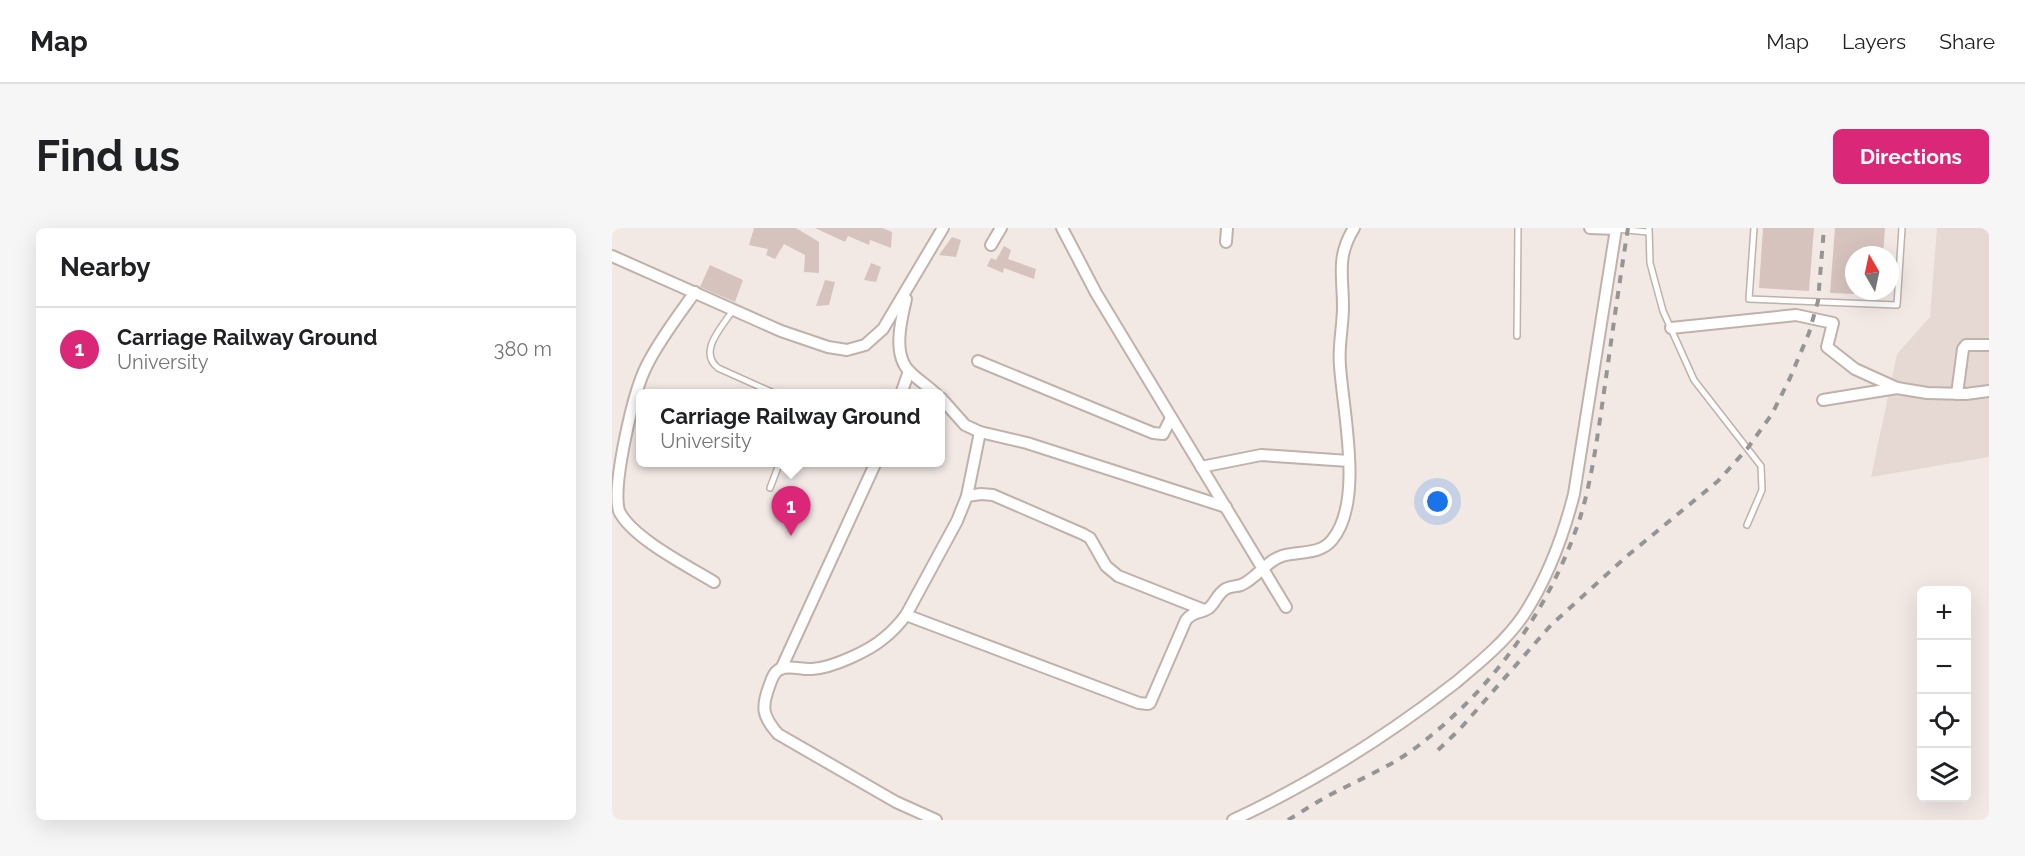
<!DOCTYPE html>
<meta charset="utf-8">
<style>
:root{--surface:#fff;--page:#f6f6f6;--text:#202124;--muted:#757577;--line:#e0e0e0;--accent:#db2777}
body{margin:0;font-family:Raleway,sans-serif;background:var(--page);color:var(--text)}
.controls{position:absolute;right:18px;bottom:18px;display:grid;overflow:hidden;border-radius:9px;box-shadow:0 6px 24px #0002}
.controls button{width:54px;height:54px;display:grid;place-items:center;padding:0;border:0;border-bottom:2px solid var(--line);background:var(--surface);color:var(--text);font:30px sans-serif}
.compass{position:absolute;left:1233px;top:18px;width:54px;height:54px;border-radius:50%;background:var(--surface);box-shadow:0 6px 24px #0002;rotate:351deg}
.you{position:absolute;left:826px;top:274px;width:21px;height:21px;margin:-15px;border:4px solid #fff;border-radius:50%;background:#1a73e8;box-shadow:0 0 0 9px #1a73e833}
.badge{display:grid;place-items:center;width:39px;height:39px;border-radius:50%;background:var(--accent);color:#fff;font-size:20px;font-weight:700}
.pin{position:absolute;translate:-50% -50px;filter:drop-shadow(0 2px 3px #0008)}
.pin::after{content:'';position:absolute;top:32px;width:21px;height:18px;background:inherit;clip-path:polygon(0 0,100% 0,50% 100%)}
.popup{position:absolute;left:24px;top:161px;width:309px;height:78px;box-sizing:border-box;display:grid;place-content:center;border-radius:9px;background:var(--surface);filter:drop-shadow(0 2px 4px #0005);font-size:20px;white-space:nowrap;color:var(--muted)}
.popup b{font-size:22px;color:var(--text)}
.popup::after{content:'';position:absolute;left:50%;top:100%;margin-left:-12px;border:12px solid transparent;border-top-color:var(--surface)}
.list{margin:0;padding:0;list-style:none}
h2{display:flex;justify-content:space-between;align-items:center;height:78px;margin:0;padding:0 24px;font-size:26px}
h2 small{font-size:20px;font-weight:400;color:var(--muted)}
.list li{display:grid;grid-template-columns:39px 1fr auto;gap:18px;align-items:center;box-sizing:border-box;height:84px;padding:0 24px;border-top:2px solid var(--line)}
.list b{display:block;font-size:22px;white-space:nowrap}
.list p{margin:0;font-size:20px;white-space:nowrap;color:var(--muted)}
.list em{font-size:20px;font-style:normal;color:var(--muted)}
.icon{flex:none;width:33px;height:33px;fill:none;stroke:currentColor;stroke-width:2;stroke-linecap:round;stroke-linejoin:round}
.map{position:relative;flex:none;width:1377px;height:592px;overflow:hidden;border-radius:9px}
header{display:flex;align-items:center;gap:36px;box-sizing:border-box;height:84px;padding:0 30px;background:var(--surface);border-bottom:2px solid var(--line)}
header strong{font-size:28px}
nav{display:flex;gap:33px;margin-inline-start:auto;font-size:21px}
.intro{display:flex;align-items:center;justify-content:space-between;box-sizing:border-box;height:144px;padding:0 36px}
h1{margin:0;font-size:42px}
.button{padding:15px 27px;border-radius:9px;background:var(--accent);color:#fff;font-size:21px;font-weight:700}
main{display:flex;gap:36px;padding:0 36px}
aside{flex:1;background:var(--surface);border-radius:9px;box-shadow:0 6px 24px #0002}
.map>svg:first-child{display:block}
</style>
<header>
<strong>Map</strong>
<nav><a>Map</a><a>Layers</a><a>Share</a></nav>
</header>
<div class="intro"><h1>Find us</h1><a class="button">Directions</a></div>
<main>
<aside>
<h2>Nearby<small></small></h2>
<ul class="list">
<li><span class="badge">1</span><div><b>Carriage Railway Ground</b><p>University</p></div><em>380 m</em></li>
</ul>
</aside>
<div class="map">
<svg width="1377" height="592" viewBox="0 0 1377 592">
<rect width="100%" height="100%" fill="#f2e9e5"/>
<!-- residential -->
<polygon fill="#e6d9d4" points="1325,0 1377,0 1377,229 1259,249 1285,126 1318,89"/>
<!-- building -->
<g fill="#d6c3be">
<polygon points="142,0 184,0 207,14 207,45 192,44 193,27 172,16 163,31 154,27 156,21 137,17"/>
<polygon points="203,0 270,0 280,4 279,20 258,12 257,17 236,8 233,14"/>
<polygon points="1151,0 1202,0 1197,63 1147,60"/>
<polygon points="1223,0 1273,0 1271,27 1242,27 1242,66 1218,65"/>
<polygon points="340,9 349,12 344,29 327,27"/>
<polygon points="392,18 399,22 396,31 424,41 422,51 392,40 391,45 375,38 379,30 384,32"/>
<polygon points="259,35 269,39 264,54 252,52"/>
<polygon points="98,37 131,52 123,74 88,59"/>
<polygon points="213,52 223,54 217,77 204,78"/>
</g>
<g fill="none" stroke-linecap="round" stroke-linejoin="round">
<defs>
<g id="lane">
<polyline points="1037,0 1038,35 1051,83 1082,152 1149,238 1150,262 1135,297"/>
<polyline points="1142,0 1137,71 1285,77 1290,0"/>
<polyline points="1004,1 1036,4"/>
<path d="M121,82c-10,16 -36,41 -15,58l58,26"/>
<polyline points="905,108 906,0"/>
<polyline points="158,260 168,234"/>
</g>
<g id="street">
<polyline points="450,0 484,65 674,379"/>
<polyline points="614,14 615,0"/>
<polyline points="379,17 389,0"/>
<polyline points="0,28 169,103 216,119 235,122 253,117 271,101 331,0"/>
<path d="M83,64c-17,24 -35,47 -48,73 -14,27 -35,120 -28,146 13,27 69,55 95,71"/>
<path d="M294,71c-5,21 -14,56 4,73 8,8 18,14 26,22"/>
<polyline points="1059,100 1184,87 1221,95 1215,119 1243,141 1285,160"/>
<polyline points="366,133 541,205 551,206 559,190"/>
<polyline points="289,166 297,143"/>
<polyline points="1345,166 1351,121 1354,117 1377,117"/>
<polyline points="329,170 353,197 368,204 415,215 614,279"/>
<polyline points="1211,172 1285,160 1315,165 1354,166 1377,163"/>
<polyline points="589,239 649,227 737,233"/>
<polyline points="355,268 369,266 381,267 471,306 478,310 494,338 506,348 592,382"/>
<path d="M294,387l233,88 9,1 2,-1 36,-83c8,-10 15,-6 23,-12 6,-5 8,-13 15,-18 5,-4 11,-3 17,-5 15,-6 25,-24 41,-29 17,-5 38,-1 50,-16 32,-38 11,-128 8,-174 -2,-20 3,-39 3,-59 0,-32 -7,-50 11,-79"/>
<polyline points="169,441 264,234"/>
<path d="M324,592l-40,-18 -118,-68c-16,-18 -17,-27 -8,-50 2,-6 4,-12 10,-15 10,-4 22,1 32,0 20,-1 57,-18 72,-31 9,-7 16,-15 22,-23l51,-94 10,-25 13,-64"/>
<path d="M621,592c79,-37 154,-84 222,-137 24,-20 50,-41 68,-67 25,-38 40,-79 51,-122l42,-265 -26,-1"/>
</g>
</defs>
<!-- lane casing -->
<use href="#lane" stroke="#c0b1ab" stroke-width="8"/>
<!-- street casing -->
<use href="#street" stroke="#c0b1ab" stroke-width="14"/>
<!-- lane -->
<use href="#lane" stroke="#fff" stroke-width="5"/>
<!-- street -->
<use href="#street" stroke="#fff" stroke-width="10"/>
<!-- rail -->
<g stroke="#959595" stroke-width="4" stroke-dasharray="8 8" stroke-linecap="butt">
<polyline points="826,522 848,501 939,397 1015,328 1106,253 1135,221 1160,186 1178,150 1197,105 1206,73 1212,0"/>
<path d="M676,592c10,-6 21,-13 31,-19 33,-19 69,-32 99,-55 75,-58 129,-133 160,-222 13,-38 19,-85 25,-125 8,-57 16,-114 25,-171"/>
</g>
</g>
</svg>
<div class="controls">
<button>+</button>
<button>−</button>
<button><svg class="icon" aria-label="locate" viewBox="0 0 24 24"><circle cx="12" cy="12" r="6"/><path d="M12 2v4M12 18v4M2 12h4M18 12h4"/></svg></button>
<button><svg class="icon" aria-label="layers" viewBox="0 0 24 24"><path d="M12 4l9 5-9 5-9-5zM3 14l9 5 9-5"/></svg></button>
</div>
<svg class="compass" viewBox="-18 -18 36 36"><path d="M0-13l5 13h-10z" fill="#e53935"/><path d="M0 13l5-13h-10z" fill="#757577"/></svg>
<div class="you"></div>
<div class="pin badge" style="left:179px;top:308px">1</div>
<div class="popup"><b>Carriage Railway Ground</b>University</div>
</div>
</main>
